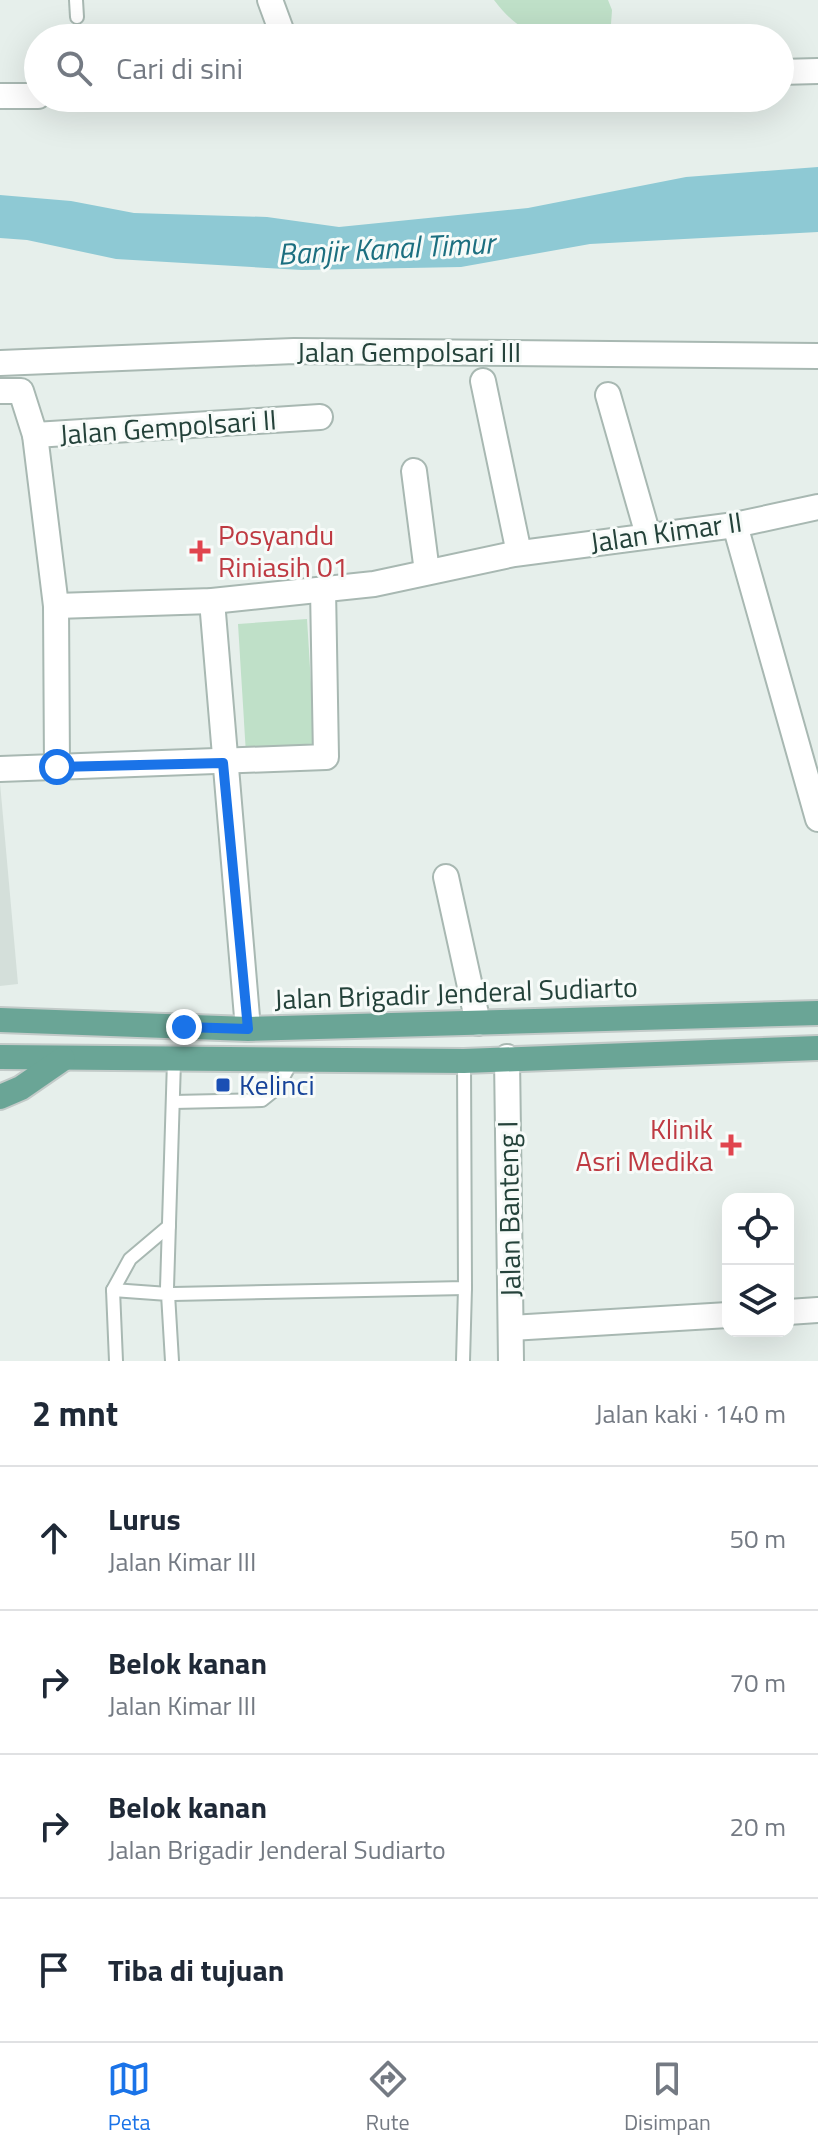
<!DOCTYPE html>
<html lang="id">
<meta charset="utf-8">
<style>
:root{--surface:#fff;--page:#f2f2f3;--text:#1f2937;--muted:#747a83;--line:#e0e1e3;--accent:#1a73e8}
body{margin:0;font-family:"Titillium Web",sans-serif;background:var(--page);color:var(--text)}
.controls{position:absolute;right:24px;bottom:24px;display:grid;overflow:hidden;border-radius:16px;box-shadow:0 8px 32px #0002}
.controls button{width:72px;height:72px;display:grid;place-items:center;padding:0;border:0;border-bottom:2px solid var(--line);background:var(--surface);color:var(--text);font:40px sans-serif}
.stop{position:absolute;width:24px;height:24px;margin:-18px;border:6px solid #1a73e8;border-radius:50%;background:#fff}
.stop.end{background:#1a73e8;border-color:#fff;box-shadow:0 2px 8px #0008}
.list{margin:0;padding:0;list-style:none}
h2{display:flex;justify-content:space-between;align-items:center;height:104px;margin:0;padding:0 32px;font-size:34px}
h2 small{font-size:26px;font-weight:400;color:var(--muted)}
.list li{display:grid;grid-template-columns:52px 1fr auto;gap:24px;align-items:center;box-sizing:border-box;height:144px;padding:0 32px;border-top:2px solid var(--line)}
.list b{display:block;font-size:30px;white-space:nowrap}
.list p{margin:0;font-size:26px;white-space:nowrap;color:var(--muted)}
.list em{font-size:26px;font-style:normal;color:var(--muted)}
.icon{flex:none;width:44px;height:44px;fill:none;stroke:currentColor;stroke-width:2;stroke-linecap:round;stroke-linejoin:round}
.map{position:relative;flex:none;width:818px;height:1361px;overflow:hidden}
.search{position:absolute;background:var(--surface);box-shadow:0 8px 32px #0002;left:24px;right:24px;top:24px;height:88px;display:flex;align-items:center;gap:20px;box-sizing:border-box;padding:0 28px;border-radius:44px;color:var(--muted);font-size:30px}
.sheet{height:680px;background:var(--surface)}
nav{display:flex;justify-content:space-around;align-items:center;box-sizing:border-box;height:112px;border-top:2px solid var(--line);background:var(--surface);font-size:22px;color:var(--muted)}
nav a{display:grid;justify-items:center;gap:4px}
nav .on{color:var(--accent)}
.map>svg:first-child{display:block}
</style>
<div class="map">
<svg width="818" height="1361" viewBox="0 0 818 1361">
<rect width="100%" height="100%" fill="#e6efeb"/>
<!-- built -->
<polygon fill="#d4dfda" points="0,783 18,984 0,986"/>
<!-- green -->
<g fill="#bfe0c8">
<path d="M494,0h114l4,10 -2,28c-55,0 -80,9 -116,-38z"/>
<polygon points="307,619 315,749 246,754 238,624"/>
</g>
<!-- water -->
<polygon fill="#8ec9d4" points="818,167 818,232 590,244 461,267 302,270 116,259 27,240 0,238 0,195 71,201 134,213 267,217 339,227 528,208 686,177"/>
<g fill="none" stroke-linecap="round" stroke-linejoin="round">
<defs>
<g id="service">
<polyline points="76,0 77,17"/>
<polyline points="174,1061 167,1288 168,1294 173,1294 465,1288 464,1061"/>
<polyline points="173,1102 262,1100 277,1088 292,1061"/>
<polyline points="113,1290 130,1259 169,1226"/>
<polyline points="116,1361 113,1290 168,1294 172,1361"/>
<polyline points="463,1361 465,1288"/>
</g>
<g id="minor">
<polyline points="270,0 284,38"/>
<polyline points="780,72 818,71"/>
<polyline points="0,96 38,96"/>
<polyline points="0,363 294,351 818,356"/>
<polyline points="483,381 519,553"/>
<polyline points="0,391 21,391 35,435 56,606 57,767"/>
<polyline points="608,395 648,535"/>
<polyline points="35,435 320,417"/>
<polyline points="414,471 427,572"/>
<polyline points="735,525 818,819"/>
<polyline points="212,601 248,1029"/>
<polyline points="56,606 212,601 374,584 514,554 735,525 818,507"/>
<polyline points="0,769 326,757 323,589"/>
<polyline points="446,877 478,1023"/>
<polyline points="507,1057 511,1361"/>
<polyline points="788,1312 818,1310"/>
<polyline points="511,1328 728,1315"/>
</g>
<g id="primary">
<polyline points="0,1020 248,1029 818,1013"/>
<polyline points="0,1057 464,1061 818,1048"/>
<polyline points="0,1097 21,1088 63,1059"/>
</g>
</defs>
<!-- service casing -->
<use href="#service" stroke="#a8b8b2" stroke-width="16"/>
<!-- minor casing -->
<use href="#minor" stroke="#a8b8b2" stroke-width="28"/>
<!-- primary casing -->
<use href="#primary" stroke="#c2cac8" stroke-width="28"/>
<!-- service -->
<use href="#service" stroke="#fff" stroke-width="12"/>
<!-- minor -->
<use href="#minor" stroke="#fff" stroke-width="24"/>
<!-- primary -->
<use href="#primary" stroke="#6aa596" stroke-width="24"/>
</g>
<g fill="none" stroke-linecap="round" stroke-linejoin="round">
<!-- route -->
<polyline stroke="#1a73e8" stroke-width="10" points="57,767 223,763 248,1029 184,1027"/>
</g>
<!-- markers -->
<g fill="#e0444e" stroke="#f7fbf9" stroke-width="3">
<path d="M196 539h8v8h8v8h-8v8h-8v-8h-8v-8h8z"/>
<path d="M727 1133h8v8h8v8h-8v8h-8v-8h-8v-8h8z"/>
</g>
<rect fill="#1a4fb4" stroke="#f7fbf9" stroke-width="3" x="215" y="1077" width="16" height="16" rx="4"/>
<g text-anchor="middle" stroke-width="6" stroke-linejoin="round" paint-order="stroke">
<!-- street labels -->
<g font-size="28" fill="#24423a" stroke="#f7fbf9">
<text x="409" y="362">Jalan Gempolsari III</text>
<text transform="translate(168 427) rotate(-4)" y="10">Jalan Gempolsari II</text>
<text transform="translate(666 532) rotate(-8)" y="10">Jalan Kimar II</text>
<text transform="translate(456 993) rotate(-2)" y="10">Jalan Brigadir Jenderal Sudiarto</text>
<text transform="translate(509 1209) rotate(-91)" y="10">Jalan Banteng I</text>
</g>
<!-- health labels -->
<g font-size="28" fill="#be3a42" stroke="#f7fbf9" text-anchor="start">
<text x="218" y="545">Posyandu<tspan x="218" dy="32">Riniasih 01</tspan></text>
<text x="713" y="1139" text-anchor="end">Klinik<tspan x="713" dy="32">Asri Medika</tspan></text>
</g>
<!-- transit labels -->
<g font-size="28" fill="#164399" stroke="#f7fbf9" text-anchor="start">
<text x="239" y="1095">Kelinci</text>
</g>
<!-- water labels -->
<g font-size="30" font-style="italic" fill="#1c6f80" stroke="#f7fbf9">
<text transform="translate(386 249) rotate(-3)" y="10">Banjir Kanal Timur</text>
</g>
</g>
</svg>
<div class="controls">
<button><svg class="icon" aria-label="locate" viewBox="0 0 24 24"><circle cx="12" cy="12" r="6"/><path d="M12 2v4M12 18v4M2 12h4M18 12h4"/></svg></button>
<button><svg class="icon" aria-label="layers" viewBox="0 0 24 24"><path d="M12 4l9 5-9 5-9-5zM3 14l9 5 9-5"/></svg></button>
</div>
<div class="stop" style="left:57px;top:767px"></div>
<div class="stop end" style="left:184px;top:1027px"></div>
<div class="search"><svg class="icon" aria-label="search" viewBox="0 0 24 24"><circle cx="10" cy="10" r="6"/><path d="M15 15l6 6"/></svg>Cari di sini</div>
</div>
<section class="sheet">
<h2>2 mnt<small>Jalan kaki · 140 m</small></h2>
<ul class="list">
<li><svg class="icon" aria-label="ahead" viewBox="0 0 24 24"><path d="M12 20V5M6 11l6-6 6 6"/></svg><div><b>Lurus</b><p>Jalan Kimar III</p></div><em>50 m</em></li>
<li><svg class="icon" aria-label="right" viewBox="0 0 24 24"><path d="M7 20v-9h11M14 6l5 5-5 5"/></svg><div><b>Belok kanan</b><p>Jalan Kimar III</p></div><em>70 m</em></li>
<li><svg class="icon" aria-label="right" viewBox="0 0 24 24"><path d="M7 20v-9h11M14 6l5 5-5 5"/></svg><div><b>Belok kanan</b><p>Jalan Brigadir Jenderal Sudiarto</p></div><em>20 m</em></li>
<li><svg class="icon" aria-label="arrive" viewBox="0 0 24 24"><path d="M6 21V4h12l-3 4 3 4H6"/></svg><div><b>Tiba di tujuan</b></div></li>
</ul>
</section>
<nav>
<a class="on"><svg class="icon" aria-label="map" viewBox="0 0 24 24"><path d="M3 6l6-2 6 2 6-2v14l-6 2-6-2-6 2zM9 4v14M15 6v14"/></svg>Peta</a>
<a><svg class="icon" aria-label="directions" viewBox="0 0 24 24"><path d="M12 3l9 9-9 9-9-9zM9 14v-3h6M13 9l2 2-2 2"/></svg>Rute</a>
<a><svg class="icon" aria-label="saved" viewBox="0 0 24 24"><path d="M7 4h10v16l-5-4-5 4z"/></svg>Disimpan</a>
</nav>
